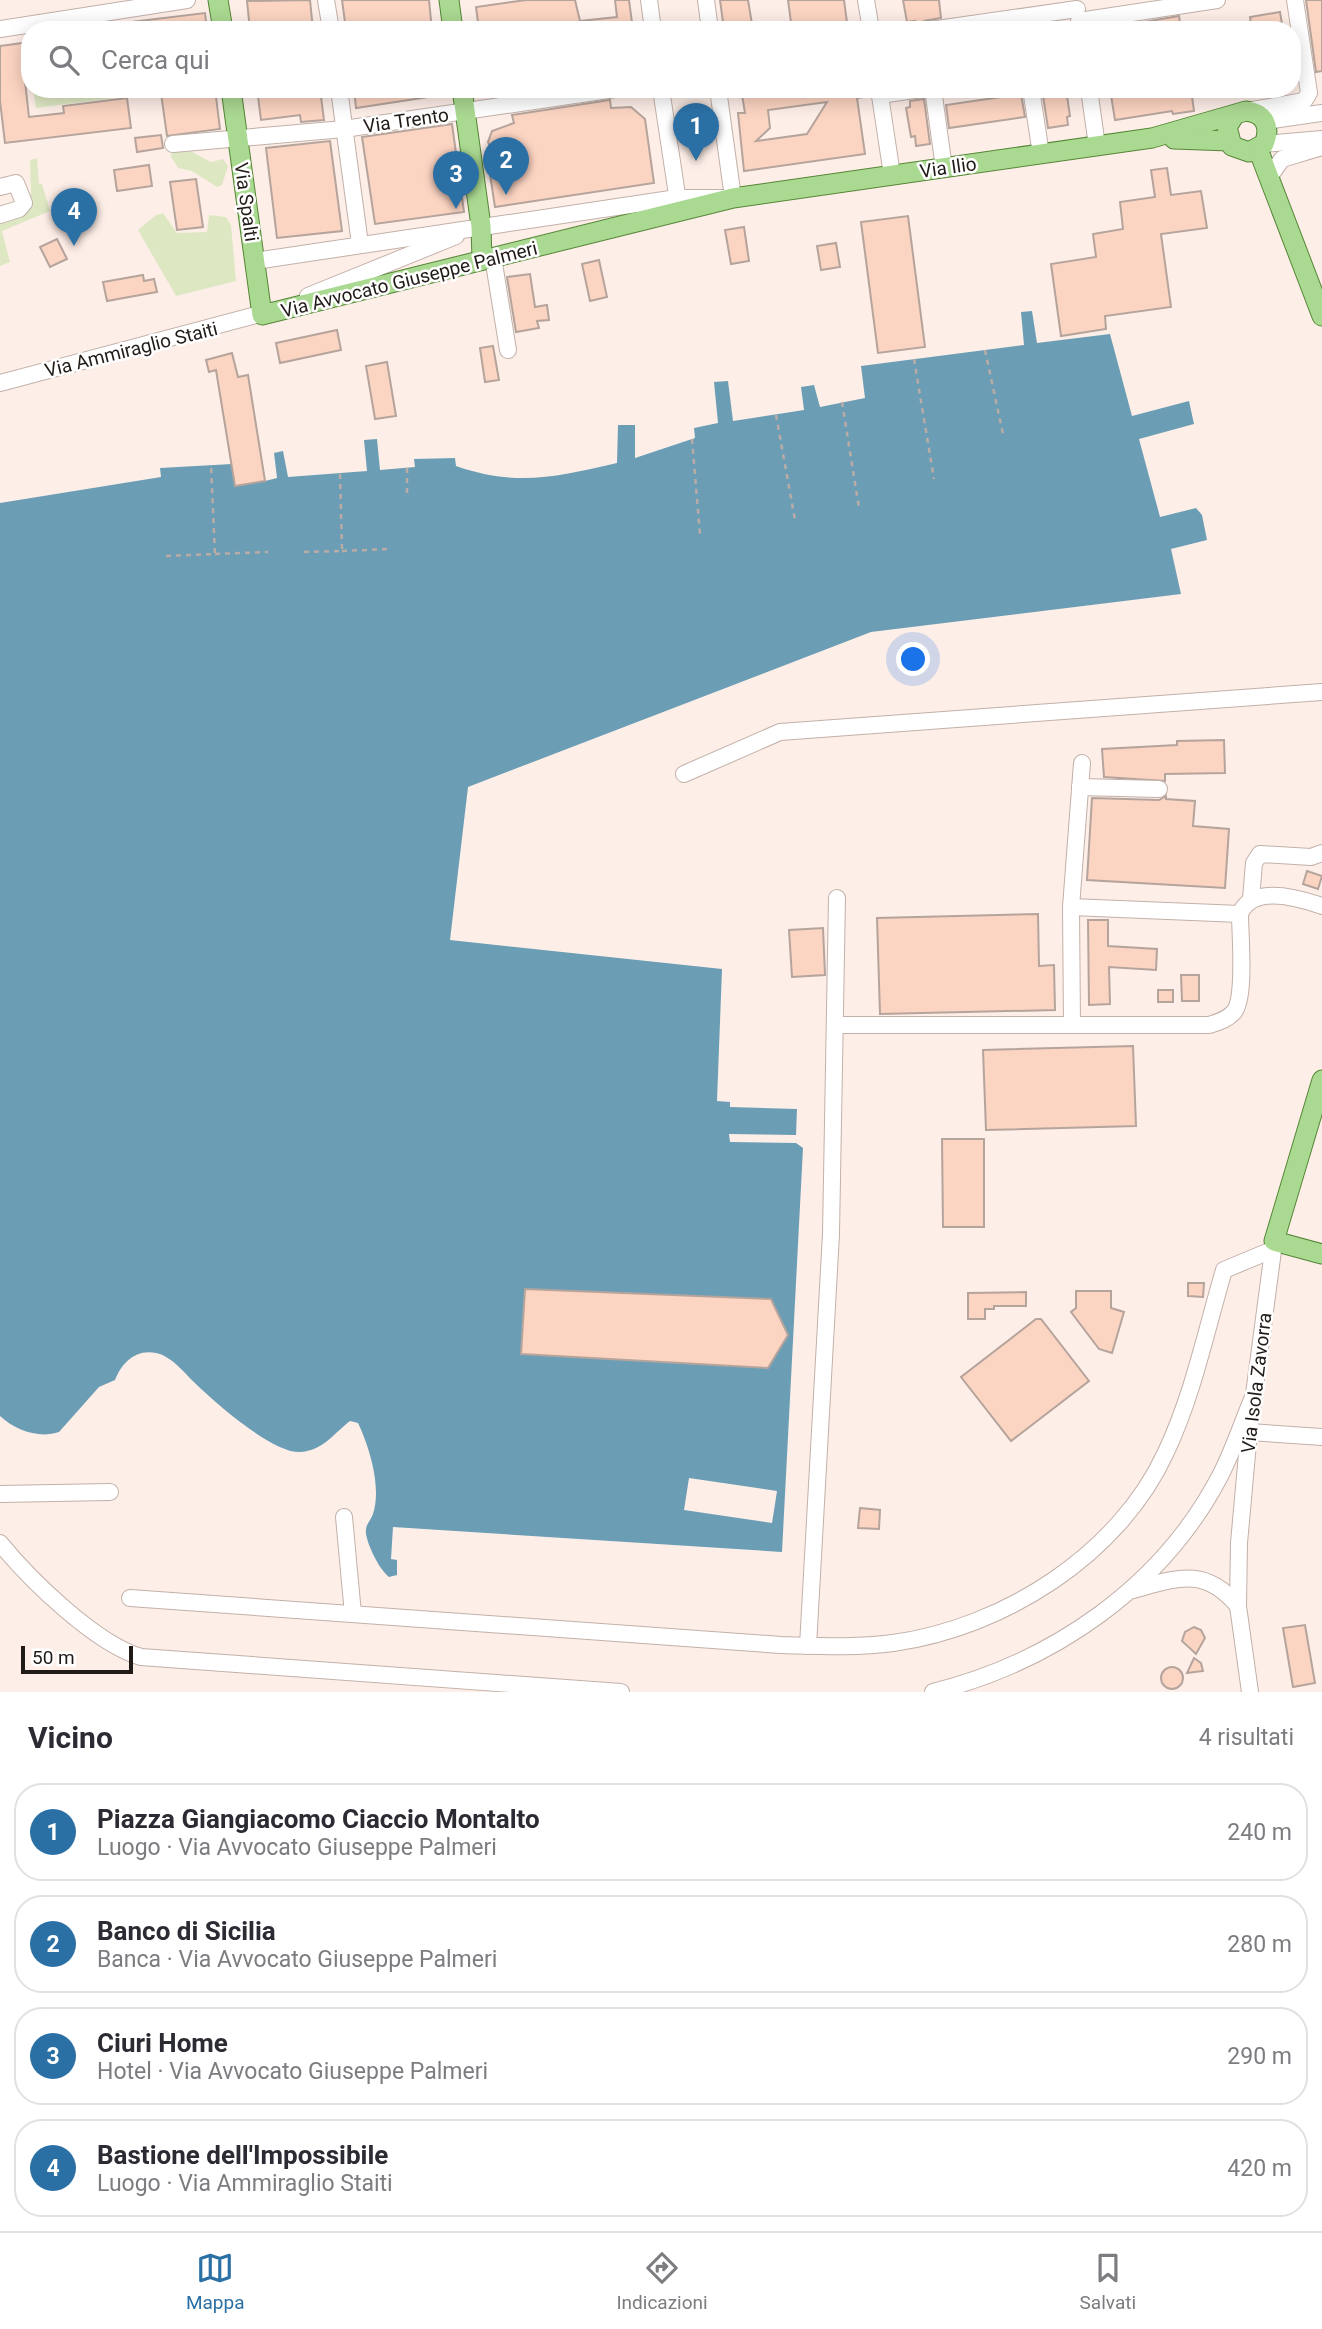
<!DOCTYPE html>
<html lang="it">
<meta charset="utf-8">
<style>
:root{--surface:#fff;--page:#f2f2f3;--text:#2b2b33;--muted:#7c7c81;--line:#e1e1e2;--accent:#2b70a5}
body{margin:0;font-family:Roboto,sans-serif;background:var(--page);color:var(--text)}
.scale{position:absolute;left:21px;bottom:18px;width:112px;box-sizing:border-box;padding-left:7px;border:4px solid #211b18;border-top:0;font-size:19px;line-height:24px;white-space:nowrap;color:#211b18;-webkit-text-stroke:5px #fff;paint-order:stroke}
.you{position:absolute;left:914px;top:660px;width:24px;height:24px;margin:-18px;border:5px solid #fff;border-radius:50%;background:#1a73e8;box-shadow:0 0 0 10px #1a73e833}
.badge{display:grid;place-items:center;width:46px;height:46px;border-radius:50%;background:var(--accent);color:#fff;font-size:23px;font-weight:700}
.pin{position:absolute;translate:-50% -58px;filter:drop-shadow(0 2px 4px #0008)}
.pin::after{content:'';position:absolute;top:37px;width:24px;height:21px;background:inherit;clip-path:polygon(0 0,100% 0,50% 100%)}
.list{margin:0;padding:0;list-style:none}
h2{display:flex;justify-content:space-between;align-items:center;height:91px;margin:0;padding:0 28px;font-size:30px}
h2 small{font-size:23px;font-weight:400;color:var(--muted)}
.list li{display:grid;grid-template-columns:46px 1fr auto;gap:21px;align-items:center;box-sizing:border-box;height:98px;margin:0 14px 14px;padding:0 14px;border:2px solid var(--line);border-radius:28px}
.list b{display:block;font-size:26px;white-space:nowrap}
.list p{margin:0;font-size:23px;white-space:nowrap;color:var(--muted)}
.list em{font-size:23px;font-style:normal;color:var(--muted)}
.icon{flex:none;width:38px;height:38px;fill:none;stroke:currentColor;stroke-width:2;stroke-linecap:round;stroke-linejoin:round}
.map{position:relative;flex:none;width:1322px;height:1692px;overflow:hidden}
.search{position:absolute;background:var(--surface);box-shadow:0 4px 18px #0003;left:21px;right:21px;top:21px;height:77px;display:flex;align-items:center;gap:18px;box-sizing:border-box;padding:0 24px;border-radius:28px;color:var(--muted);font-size:26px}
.sheet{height:539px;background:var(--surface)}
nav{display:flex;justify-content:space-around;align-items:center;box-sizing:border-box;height:98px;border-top:2px solid var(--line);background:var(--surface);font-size:19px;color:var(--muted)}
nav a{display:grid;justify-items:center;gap:4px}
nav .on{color:var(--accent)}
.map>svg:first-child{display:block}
</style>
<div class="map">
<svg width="1322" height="1692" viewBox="0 0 1322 1692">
<rect width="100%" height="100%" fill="#feeee8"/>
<!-- green -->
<g fill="#dde8c3">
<polygon points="33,89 121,89 122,97 36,108"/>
<polygon points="181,146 211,162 223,159 228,166 222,185 217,187 192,171 178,168 170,155"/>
<polygon points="37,158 39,184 42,184 50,211 2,231 10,262 0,266 0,223 26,210 31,194 30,160"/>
<polygon points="163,213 177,233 207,232 209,215 226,217 231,225 236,281 176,296 138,230 156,215"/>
</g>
<!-- water -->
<path fill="#6b9eb5" d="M1032,311l5,32 73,-9 22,82 57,-15 5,23 -55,15 21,78 36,-9 6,7 5,25 -36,9 10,45 -310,38 -403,155 -18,153 272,29 -5,132 13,1v5l67,2 -1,26 -67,-1 1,8 66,1 7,5 -21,404 -389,-25 -2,32 6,1v15l-8,2c-10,-8 -21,-31 -23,-43 -1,-10 4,-12 7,-20 9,-27 -4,-68 -15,-91l-8,-2c-16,12 -26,29 -49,31 -27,2 -83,-47 -103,-66 -12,-11 -26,-30 -42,-33 -21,-4 -34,10 -41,27l-16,7 -40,45c-20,7 -44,-2 -59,-16v-913l161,-26 -1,-9 72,-4 33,17 12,-3 -3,-25 9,-2 5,26 79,-6 -3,-31 13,-1 3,31 35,-3 -1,-8 41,-1 1,8c60,21 101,11 161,-3l1,-38h17v33l60,-20 -1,-10 24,-5 -4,-41 14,-1 5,40 71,-11 -3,-23 13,-2 6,22 45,-9 -4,-32 163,-21 -3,-33z"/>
<!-- pier -->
<polygon fill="#feeee8" points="689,1478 777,1491 772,1523 684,1510"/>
<!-- building -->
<g fill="#fcd4c2" stroke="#b5a49c" stroke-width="2" fill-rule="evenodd">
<polygon points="310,0 313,30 250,30 247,1"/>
<polygon points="342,0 429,0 432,30 346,30"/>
<polygon points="526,0 575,0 580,21 617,17 615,0 629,0 633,30 479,30 476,7"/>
<polygon points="720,0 748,0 753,30 724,30"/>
<polygon points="788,0 844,0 848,30 792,30"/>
<polygon points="903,0 939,0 941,18 924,21 920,30 915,30 915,21 907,22"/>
<polygon points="1306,0 1322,0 1322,71 1316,72"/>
<polygon points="1280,12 1283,30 1252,30 1250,17"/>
<polygon points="205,13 207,30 131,30 130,22"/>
<polygon points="1179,16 1181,30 1132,30 1132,24"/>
<polygon points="1060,22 1061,30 1011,30 1011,29"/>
<polygon points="30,42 30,80 25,81 29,117 64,113 63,106 127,98 131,128 5,143 0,101 0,46"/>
<polygon points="164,89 215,89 220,129 167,136 161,93"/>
<polygon points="257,89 320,89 324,120 301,122 300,115 261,120"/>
<polygon points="354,89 428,89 429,97 356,108"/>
<path d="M741,89h122l1,8 -7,1 8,56 -121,17 -6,-58h7zM827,102l-20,32 -51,7 14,-13 -2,-18z"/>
<polygon points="1042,89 1066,89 1070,116 1067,117 1068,125 1048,128"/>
<polygon points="1110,89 1191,89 1194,111 1173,114 1172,111 1115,120"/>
<polygon points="1021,94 1025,117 949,128 946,105"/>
<polygon points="924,99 930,144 916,146 915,136 911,137 906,108 910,107 910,101"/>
<polygon points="610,100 611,108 631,107 645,119 654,183 495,207 488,161 496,160 488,142 492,131 514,123 512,115"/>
<polygon points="452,124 464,212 375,224 362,137"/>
<polygon points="161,135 163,148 137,152 135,138"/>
<polygon points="330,141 342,231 277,238 266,148"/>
<polygon points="149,165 152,186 117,191 114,170"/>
<polygon points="1167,168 1171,195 1201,191 1207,228 1161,234 1171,307 1105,316 1106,329 1061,336 1051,264 1096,257 1093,234 1123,229 1120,202 1155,197 1151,170"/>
<polygon points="196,179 203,227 177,230 170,182"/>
<polygon points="908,216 925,347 878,353 861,222"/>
<polygon points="744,227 749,261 731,264 725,230"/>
<polygon points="57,239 67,259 50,267 40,247"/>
<polygon points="836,243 840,267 821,270 817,246"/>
<polygon points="599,260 607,297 590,301 582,264"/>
<polygon points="530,274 535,307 547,305 549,320 537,321 539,328 516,332 507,277"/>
<polygon points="143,275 144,281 154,279 157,292 107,301 103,282"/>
<polygon points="337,330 341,350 280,363 276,343"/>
<polygon points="493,346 499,380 485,382 480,348"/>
<polygon points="232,353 238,377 248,375 265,481 235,486 216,370 209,372 206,360"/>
<polygon points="387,362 396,416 375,419 366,366"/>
<polygon points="1224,740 1225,773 1165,774 1165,781 1104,777 1102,749 1177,745 1177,741"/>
<polygon points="1166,796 1166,799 1195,801 1193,826 1229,829 1225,888 1087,880 1092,798 1159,800"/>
<polygon points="1307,871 1322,876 1318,889 1303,884"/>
<polygon points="1038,914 1039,966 1054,965 1055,1010 880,1014 877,918"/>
<polygon points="1088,920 1108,920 1108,946 1157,949 1156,970 1109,967 1110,1004 1089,1005"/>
<polygon points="823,928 825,975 792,977 789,930"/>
<polygon points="1181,975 1199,975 1199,1001 1182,1001"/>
<rect x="1158" y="990" width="15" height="12"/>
<polygon points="1133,1046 1136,1126 986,1130 983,1050"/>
<polygon points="942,1139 984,1139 984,1227 943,1227"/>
<polygon points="1188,1283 1204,1283 1203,1297 1188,1296"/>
<polygon points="525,1289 771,1299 788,1335 768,1368 521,1354"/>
<polygon points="1076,1291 1111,1291 1111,1308 1124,1312 1112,1353 1099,1349 1071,1312 1076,1308"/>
<polygon points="1026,1292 1026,1306 994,1306 994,1309 985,1309 985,1319 968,1319 968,1293"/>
<polygon points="1036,1319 1041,1319 1089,1381 1011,1441 961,1377"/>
<polygon points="860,1508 880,1510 879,1529 858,1528"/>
<polygon points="1305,1625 1315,1683 1293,1687 1283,1628"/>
<polygon points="1194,1627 1201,1630 1205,1638 1196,1654 1182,1641 1185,1632"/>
<polygon points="1194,1658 1201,1663 1203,1671 1187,1673"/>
<circle cx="1172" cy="1678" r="11"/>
</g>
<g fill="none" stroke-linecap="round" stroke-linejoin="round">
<defs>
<g id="minor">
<polyline points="326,0 331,30"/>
<polyline points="649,0 653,30"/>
<polyline points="706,0 710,30"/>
<polyline points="866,0 871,30"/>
<polyline points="1079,21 1217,0"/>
<polyline points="0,29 187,0"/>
<polyline points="930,30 1077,9"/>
<polyline points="339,89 360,244"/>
<polyline points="661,89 679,208"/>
<polyline points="879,89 892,175"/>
<polyline points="933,89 944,168"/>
<polyline points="1031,89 1041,154"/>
<polyline points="1089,89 1097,146"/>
<polyline points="880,95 921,89"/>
<polyline points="1246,111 1304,101 1309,93 1295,0"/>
<polyline points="1265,121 1322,113"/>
<polyline points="173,144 344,129 615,89"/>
<polyline points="1264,144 1322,139"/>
<polyline points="1270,176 1282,159 1322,147"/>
<polyline points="0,187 16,183 24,203 19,209 0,215"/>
<polyline points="493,257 508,350"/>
<polyline points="255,261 677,198 733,198 718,89"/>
<polyline points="308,296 456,236"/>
<polyline points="0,383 271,311"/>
<polyline points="684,774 780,732 1322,692"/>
<polyline points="1080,787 1159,789"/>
<polyline points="1251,899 1254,863 1260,854 1311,857 1322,853"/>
<polyline points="1071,907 1240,914"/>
<path d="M835,1025h374c9,-3 18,-5 25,-13 12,-15 6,-77 6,-98 12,-30 59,-16 82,-8"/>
<polyline points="1072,1025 1071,907 1082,763"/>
<polyline points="1249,1432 1322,1437"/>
<polyline points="0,1494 110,1492"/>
<polyline points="344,1517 353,1614"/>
<path d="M0,1543c30,37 96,101 141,114l480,35"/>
<path d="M1133,1590c44,-12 72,-24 105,16"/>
<path d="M130,1598l651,47c38,1 75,3 112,-2 110,-15 226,-88 273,-191 27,-57 40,-121 58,-182l48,-20"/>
<polyline points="808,1646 831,1234 837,898"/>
<path d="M933,1692c120,-30 229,-105 287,-216 13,-25 22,-53 33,-79"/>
<polyline points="1250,1692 1238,1606 1239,1543 1249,1432 1274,1243"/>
</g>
<g id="major">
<polyline points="218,0 223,30"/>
<polyline points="449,0 453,30"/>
<path d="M231,89l31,226 471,-117 419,-60 94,-27c19,2 25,16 18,33l-15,8 -17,-6 -5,-19 7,-11"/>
<polyline points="462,89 481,226 482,260"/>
<polyline points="1174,139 1229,141"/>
<polyline points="1258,149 1322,316"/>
<polyline points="1322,1080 1274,1241 1322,1254"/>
</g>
</defs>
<!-- minor casing -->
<use href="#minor" stroke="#c2b1a9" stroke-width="18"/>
<!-- major casing -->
<use href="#major" stroke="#558637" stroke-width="21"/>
<!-- path -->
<g stroke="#b9aca7" stroke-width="2.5" stroke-dasharray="5 5" stroke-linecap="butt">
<polyline points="985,350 1003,434"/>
<polyline points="914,359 934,479"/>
<polyline points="842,402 859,508"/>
<polyline points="776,415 795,520"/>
<polyline points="692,439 700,535"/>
<polyline points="407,468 407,493"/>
<polyline points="342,551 388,549"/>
<polyline points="304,552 342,551 340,474"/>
<polyline points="215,554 268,552"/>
<polyline points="166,556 215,554 211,465"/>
</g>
<!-- minor -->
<use href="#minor" stroke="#fff" stroke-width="16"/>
<!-- major -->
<use href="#major" stroke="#aad991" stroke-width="19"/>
</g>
<g text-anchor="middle" stroke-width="5" stroke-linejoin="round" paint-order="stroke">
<!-- street labels -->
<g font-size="19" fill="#211b18" stroke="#fff">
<text transform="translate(406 120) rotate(-8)" y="7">Via Trento</text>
<text transform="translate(948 167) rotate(-8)" y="7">Via Ilio</text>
<text transform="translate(247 202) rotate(82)" y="7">Via Spalti</text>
<text transform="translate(409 279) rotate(-14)" y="7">Via Avvocato Giuseppe Palmeri</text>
<text transform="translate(131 349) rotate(-14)" y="7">Via Ammiraglio Staiti</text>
<text transform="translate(1256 1383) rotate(-83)" y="7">Via Isola Zavorra</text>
</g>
</g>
</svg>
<div class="scale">50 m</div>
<div class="you"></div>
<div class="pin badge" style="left:696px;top:161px">1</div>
<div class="pin badge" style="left:506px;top:195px">2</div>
<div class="pin badge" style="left:456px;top:209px">3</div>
<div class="pin badge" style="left:74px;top:246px">4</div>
<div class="search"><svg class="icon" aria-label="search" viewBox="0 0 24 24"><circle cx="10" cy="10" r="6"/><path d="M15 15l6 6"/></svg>Cerca qui</div>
</div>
<section class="sheet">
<h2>Vicino<small>4 risultati</small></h2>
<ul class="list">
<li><span class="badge">1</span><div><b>Piazza Giangiacomo Ciaccio Montalto</b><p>Luogo · Via Avvocato Giuseppe Palmeri</p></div><em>240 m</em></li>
<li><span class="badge">2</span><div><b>Banco di Sicilia</b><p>Banca · Via Avvocato Giuseppe Palmeri</p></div><em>280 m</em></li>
<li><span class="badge">3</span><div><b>Ciuri Home</b><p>Hotel · Via Avvocato Giuseppe Palmeri</p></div><em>290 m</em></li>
<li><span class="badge">4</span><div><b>Bastione dell'Impossibile</b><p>Luogo · Via Ammiraglio Staiti</p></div><em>420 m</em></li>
</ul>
</section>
<nav>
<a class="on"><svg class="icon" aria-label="map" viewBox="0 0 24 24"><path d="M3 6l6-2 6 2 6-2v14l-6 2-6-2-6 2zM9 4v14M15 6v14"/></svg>Mappa</a>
<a><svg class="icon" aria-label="directions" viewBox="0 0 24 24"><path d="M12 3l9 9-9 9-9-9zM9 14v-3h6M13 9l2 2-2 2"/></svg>Indicazioni</a>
<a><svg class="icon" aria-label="saved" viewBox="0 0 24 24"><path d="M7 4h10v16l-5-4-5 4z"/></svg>Salvati</a>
</nav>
